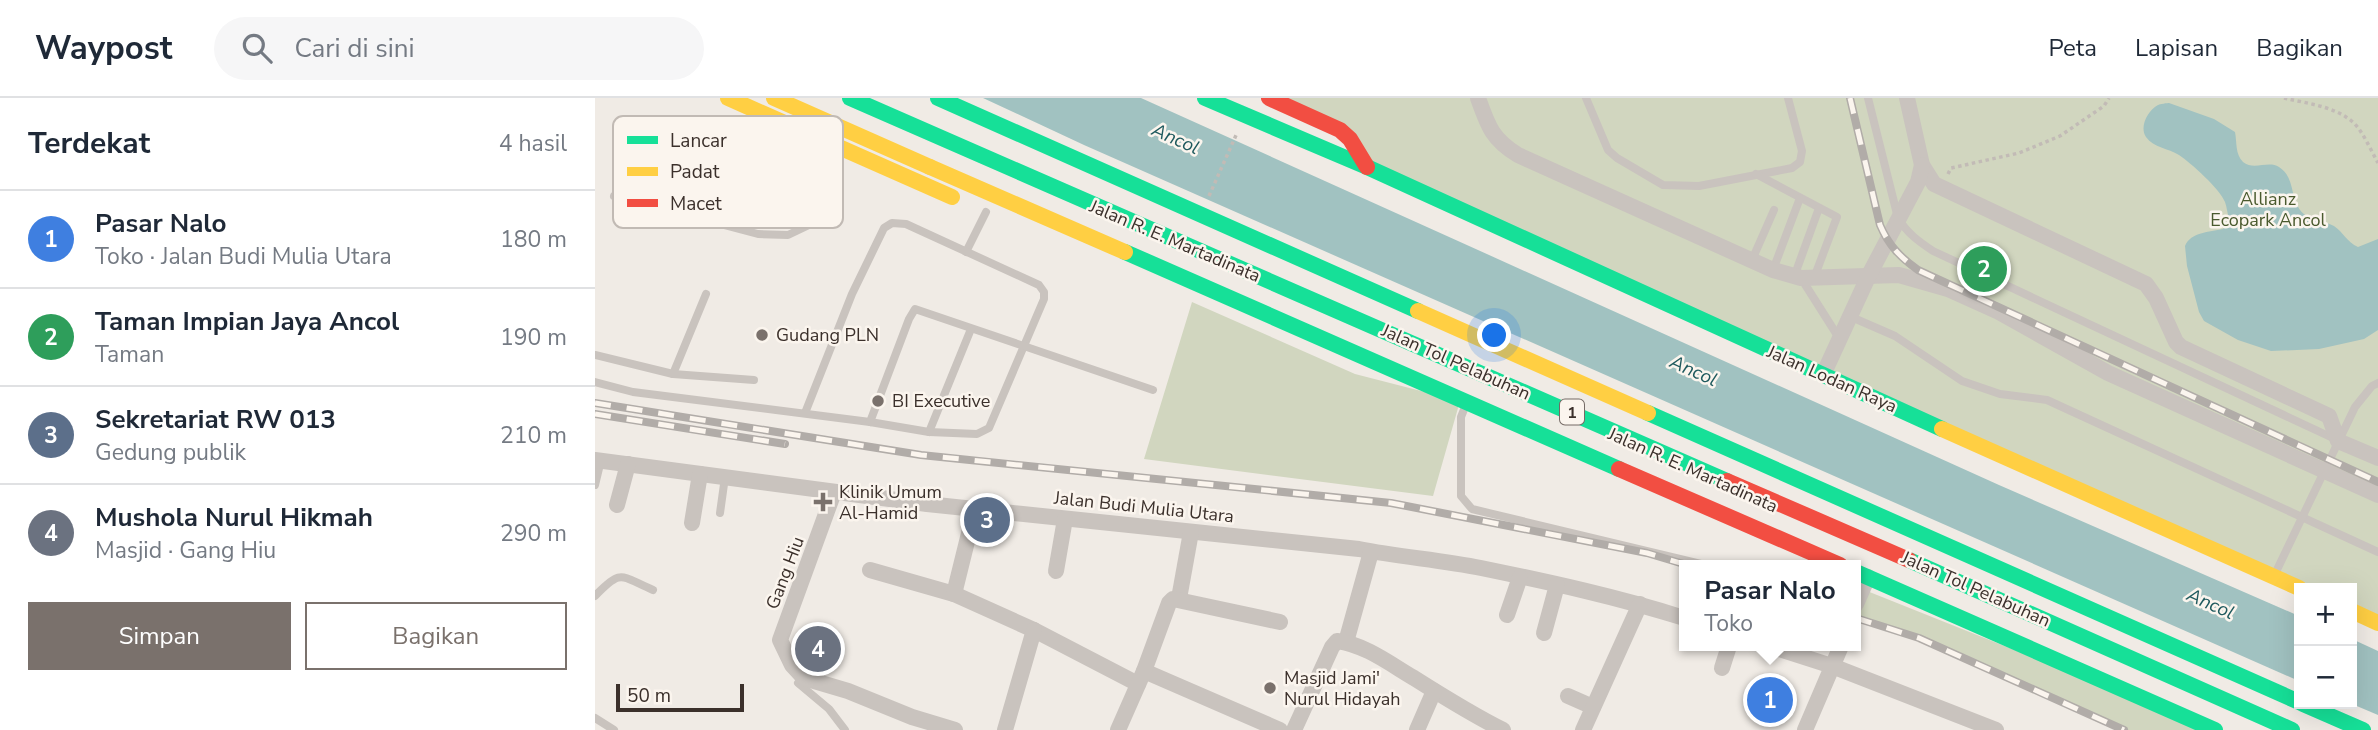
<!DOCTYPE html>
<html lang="id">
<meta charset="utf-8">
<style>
:root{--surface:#fff;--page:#f6f6f7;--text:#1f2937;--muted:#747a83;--line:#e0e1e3;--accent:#7a716c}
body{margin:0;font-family:"Nunito Sans",sans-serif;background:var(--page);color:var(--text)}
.controls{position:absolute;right:21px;bottom:21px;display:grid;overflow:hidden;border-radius:0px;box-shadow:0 7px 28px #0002}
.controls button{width:63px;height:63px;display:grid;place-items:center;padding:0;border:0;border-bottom:2px solid var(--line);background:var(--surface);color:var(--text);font:35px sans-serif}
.scale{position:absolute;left:21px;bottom:18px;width:128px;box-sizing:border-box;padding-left:7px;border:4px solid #3b302b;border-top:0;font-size:19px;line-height:24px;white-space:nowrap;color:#3b302b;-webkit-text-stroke:5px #fbf5ee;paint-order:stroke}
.you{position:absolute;left:900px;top:238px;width:24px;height:24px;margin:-18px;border:5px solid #fff;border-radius:50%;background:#1a73e8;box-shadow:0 0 0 10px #1a73e833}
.badge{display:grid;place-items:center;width:46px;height:46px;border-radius:50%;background:var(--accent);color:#fff;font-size:23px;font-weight:700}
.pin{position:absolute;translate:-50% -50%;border:4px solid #fff;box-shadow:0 2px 7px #0006}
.popup{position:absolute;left:1084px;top:462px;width:182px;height:91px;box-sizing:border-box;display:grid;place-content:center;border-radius:0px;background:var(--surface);filter:drop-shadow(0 2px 5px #0005);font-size:23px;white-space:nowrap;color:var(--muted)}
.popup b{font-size:26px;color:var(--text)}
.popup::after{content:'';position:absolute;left:50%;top:100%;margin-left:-14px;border:14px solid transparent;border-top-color:var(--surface)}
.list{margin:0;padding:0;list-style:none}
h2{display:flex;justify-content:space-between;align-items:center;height:91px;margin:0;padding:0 28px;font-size:30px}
h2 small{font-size:23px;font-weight:400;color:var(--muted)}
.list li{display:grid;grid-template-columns:46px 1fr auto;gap:21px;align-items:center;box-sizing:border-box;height:98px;padding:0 28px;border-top:2px solid var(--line)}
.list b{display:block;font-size:26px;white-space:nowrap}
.list p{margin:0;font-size:23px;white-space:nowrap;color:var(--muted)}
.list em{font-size:23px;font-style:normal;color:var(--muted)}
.actions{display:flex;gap:14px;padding:21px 28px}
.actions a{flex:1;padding:16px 0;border:2px solid var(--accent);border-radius:0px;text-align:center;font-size:24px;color:var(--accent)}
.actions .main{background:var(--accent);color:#fff}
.icon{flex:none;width:38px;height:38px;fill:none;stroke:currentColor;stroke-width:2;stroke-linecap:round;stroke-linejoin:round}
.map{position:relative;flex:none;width:1783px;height:632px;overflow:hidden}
header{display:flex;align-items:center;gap:42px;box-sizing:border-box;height:98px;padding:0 35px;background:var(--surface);border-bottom:2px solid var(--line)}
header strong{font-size:33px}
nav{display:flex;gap:38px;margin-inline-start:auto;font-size:24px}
.search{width:490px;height:63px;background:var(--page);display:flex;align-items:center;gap:18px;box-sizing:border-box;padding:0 24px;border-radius:38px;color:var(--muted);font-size:26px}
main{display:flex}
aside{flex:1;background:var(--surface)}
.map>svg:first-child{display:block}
</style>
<header>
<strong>Waypost</strong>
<div class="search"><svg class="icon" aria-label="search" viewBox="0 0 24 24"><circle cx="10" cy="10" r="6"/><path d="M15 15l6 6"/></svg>Cari di sini</div>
<nav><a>Peta</a><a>Lapisan</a><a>Bagikan</a></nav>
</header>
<main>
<aside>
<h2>Terdekat<small>4 hasil</small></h2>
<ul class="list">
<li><span class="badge" style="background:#3f7fe0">1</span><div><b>Pasar Nalo</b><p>Toko · Jalan Budi Mulia Utara</p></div><em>180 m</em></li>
<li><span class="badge" style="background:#2e9e5b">2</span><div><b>Taman Impian Jaya Ancol</b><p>Taman</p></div><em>190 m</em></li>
<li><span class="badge" style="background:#5c6f8a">3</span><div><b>Sekretariat RW 013</b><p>Gedung publik</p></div><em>210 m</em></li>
<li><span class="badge" style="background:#6b7280">4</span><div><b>Mushola Nurul Hikmah</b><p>Masjid · Gang Hiu</p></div><em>290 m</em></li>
</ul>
<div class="actions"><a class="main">Simpan</a><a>Bagikan</a></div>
</aside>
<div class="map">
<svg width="1783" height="632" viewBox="0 0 1783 632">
<rect width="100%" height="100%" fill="#f0ebe5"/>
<!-- green -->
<g fill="#d1d6bf">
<polygon points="674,0 1783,0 1783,524 1757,512 1757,490 1708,490 772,69 755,41"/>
<polygon points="597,204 760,276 865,303 838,398 549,361"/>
<polygon points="1267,491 1620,632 1529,632 1324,540 1261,520 1261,506"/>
</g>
<!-- water -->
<g fill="#a1c2c1">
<polygon points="388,0 546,0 1404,387 1704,518 1704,583 489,47"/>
<path d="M1574,5l45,16 21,13c2,10 0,22 8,30 11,9 25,-2 36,5 16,10 11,30 21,43 7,10 23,10 34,16 9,6 13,16 24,21l20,-8v91l-14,9 -45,10 -48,2 -33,-11 -34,-19 -5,-9 -12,-46 -2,-20c6,-14 24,-14 38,-17l6,-11c-2,-5 -2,-11 -4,-16 -5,-13 -34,-39 -46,-47 -11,-7 -25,-7 -33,-18 -7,-10 2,-27 12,-32 1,-1 10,-2 11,-2z"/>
<polygon points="1757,541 1783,553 1783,617 1757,606"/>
</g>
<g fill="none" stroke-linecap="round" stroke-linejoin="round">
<!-- path -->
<g stroke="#c2bbb6" stroke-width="3.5" stroke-dasharray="3.5 3.5" stroke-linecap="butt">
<path d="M1689,0c25,6 59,9 75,31 7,10 13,23 19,34"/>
<polyline points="1353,76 1356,70 1424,55 1465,38 1509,8 1514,0"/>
<polyline points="614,98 642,35"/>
</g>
<!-- lane -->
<g stroke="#c9c3be" stroke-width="8">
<polyline points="991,0 1013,52 1022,60 1068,87 1104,88 1197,70 1205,64 1207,53 1193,0"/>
<path d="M1273,0l30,120c9,15 20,23 35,33l402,188"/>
<polyline points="1161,76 1242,119 1219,180"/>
<polyline points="19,98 163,136 193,137 214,127 223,111 240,53"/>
<polyline points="371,154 391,114"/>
<polyline points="1157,162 1179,112"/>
<polyline points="1178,172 1205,100"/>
<polyline points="1199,179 1224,110"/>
<polyline points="1206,180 1244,240"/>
<polyline points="1254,218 1300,238 1367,283 1405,296 1452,302 1783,454"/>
<polyline points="0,257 78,276 111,196"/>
<polyline points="78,276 159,282"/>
<polyline points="0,284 38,294 275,324 334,334 382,336 394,330 449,201 449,194 444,187 311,126 297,125 289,130 257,196 210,315"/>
<polyline points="870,309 866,319 866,398 877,411 1110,467"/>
<polyline points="275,324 314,221 320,211 558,292"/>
<polyline points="334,334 376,231"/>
<polyline points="0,387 6,362"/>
<polyline points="125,415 130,379"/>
<polyline points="1679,478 1760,309 1777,288 1783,285"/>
<path d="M0,498c27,-28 25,-20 58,-6"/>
<polyline points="203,585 234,611 250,632"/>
<polyline points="0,620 19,632"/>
</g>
<!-- street -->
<g stroke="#c9c3be" stroke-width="16">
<path d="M883,0c10,28 14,41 40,57l255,115 28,8 98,-3 49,14 51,23 109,61 270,122"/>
<polyline points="1312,0 1327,67 1339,86 1551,186 1561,200 1581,244 1586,249 1734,318 1743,343 1783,360"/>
<polyline points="1228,277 1274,177 1323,84 1327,67"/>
<path d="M0,362l332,44 432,45c41,8 82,11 122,19 68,14 137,29 203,50"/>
<polyline points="239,394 185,542 197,567 209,580 253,593 317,619 360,632"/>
<polyline points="22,407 33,366"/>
<polyline points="97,425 105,376"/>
<polyline points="275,472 359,496 439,532 543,586"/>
<polyline points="461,473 470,421"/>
<polyline points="585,495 596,434"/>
<polyline points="359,496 380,411"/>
<polyline points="1261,506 1273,479"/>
<polyline points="912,517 925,479"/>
<polyline points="949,535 962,487"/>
<polyline points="751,544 776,454"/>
<polyline points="1175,548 1237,568 1401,632"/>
<polyline points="1127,570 1134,548"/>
<polyline points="549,573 685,632"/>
<polyline points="973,598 998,609"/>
<polyline points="410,632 439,532"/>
<polyline points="523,632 549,573 574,505 578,501 685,524"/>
<path d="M699,632l38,-83 5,-6c29,4 53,23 77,37 30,19 59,37 89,52"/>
<polyline points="822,632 839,593"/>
<polyline points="988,632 1045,506"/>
<polyline points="1210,632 1246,548"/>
</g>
<!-- fast -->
<g stroke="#16e098" stroke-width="16">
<polyline points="610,0 772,69 1347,331"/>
<polyline points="530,154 1024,371"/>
<polyline points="1261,474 1620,632"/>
<polyline points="1708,606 1768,632"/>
</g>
<!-- slow -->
<g stroke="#ffcf43" stroke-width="16">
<polyline points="133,0 357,99"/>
<polyline points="335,69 530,154"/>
<polyline points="1347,331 1704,490"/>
<polyline points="1757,513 1783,525"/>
</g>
<!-- jam -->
<g stroke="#f24e42" stroke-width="16">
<polyline points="674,0 745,32 755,41 772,69"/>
<polyline points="1024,371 1245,467"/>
</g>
<defs>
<g id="rail">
<path d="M1255,0l30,127c9,21 20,32 38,45l460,212"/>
<polyline points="0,305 326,357 796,405 1052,455 1092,467"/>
<polyline points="0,316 190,346"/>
<polyline points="1261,520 1324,540 1529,632"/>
</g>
</defs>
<!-- rail casing -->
<use href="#rail" stroke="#b1aca8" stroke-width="8"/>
<!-- rail -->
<use href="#rail" stroke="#fbf5ee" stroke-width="5" stroke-dasharray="16" stroke-linecap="butt"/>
<!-- fast-bridge -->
<g stroke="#16e098" stroke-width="16">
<polyline points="255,0 1132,383"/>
<polyline points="343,0 823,213"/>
<polyline points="1053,315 1704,604"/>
<polyline points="1314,462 1697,632"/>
</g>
<!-- slow-bridge -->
<g stroke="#ffcf43" stroke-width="16">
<polyline points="179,0 335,69"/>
<polyline points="823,213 1053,315"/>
</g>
<!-- jam-bridge -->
<polyline stroke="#f24e42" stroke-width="16" points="1132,383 1314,462"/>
</g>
<!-- markers -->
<g fill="#7a716c" stroke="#fbf5ee" stroke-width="2.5">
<circle cx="167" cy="237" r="7"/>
<circle cx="283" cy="303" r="7"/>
<path d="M224.5 393.5h7v7h7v7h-7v7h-7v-7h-7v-7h7z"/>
<circle cx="675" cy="590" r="7"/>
</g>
<g text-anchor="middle" stroke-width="5" stroke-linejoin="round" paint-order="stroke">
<!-- shield labels -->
<rect fill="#fbf5ee" stroke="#756b66" stroke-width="2" x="965" y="301.5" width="24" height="25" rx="5"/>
<g font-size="16" font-weight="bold" fill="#3b302b">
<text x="977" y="320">1</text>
</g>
<!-- park labels -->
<g font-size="18" fill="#4a5a2e" stroke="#fbf5ee">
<text x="1673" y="107">Allianz<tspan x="1673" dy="21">Ecopark Ancol</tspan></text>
</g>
<!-- street labels -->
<g font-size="18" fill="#3b302b" stroke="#fbf5ee">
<text transform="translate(580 143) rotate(23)" y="6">Jalan R. E. Martadinata</text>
<text transform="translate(861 264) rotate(24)" y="6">Jalan Tol Pelabuhan</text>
<text transform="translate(1237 281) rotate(24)" y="6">Jalan Lodan Raya</text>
<text transform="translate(1098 372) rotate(24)" y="6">Jalan R. E. Martadinata</text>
<text transform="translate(549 409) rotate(6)" y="6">Jalan Budi Mulia Utara</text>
<text transform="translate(190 475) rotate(-69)" y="6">Gang Hiu</text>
<text transform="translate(1381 491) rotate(24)" y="6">Jalan Tol Pelabuhan</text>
</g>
<!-- poi labels -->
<g font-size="18" fill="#3b302b" stroke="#fbf5ee" text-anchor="start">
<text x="181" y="243">Gudang PLN</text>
<text x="297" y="309">BI Executive</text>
<text x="244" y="400">Klinik Umum<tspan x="244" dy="21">Al-Hamid</tspan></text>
<text x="689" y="586">Masjid Jami'<tspan x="689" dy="21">Nurul Hidayah</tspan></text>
</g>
<!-- water labels -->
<g font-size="19" font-style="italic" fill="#1f5a5e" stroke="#fbf5ee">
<text transform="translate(581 40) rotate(24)" y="7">Ancol</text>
<text transform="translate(1099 272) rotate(24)" y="7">Ancol</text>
<text transform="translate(1616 505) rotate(24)" y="7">Ancol</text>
</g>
</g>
<!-- legend -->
<rect x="18" y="18" width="230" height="112" rx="10" fill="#fbf5ee" stroke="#c1bab4" stroke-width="2"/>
<rect x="32" y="38" width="31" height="8" fill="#16e098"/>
<rect x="32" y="69" width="31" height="9" fill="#ffcf43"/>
<rect x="32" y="101" width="31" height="8" fill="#f24e42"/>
<g font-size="19" fill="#3b302b">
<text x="75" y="49">Lancar</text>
<text x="75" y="80">Padat</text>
<text x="75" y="112">Macet</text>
</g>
</svg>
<div class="controls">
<button>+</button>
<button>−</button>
</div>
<div class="scale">50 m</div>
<div class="you"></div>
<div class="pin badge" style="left:1175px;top:602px;background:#3f7fe0">1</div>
<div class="popup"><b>Pasar Nalo</b>Toko</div>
<div class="pin badge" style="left:1389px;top:171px;background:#2e9e5b">2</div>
<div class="pin badge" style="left:392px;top:422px;background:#5c6f8a">3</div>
<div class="pin badge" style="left:223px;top:551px;background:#6b7280">4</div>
</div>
</main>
